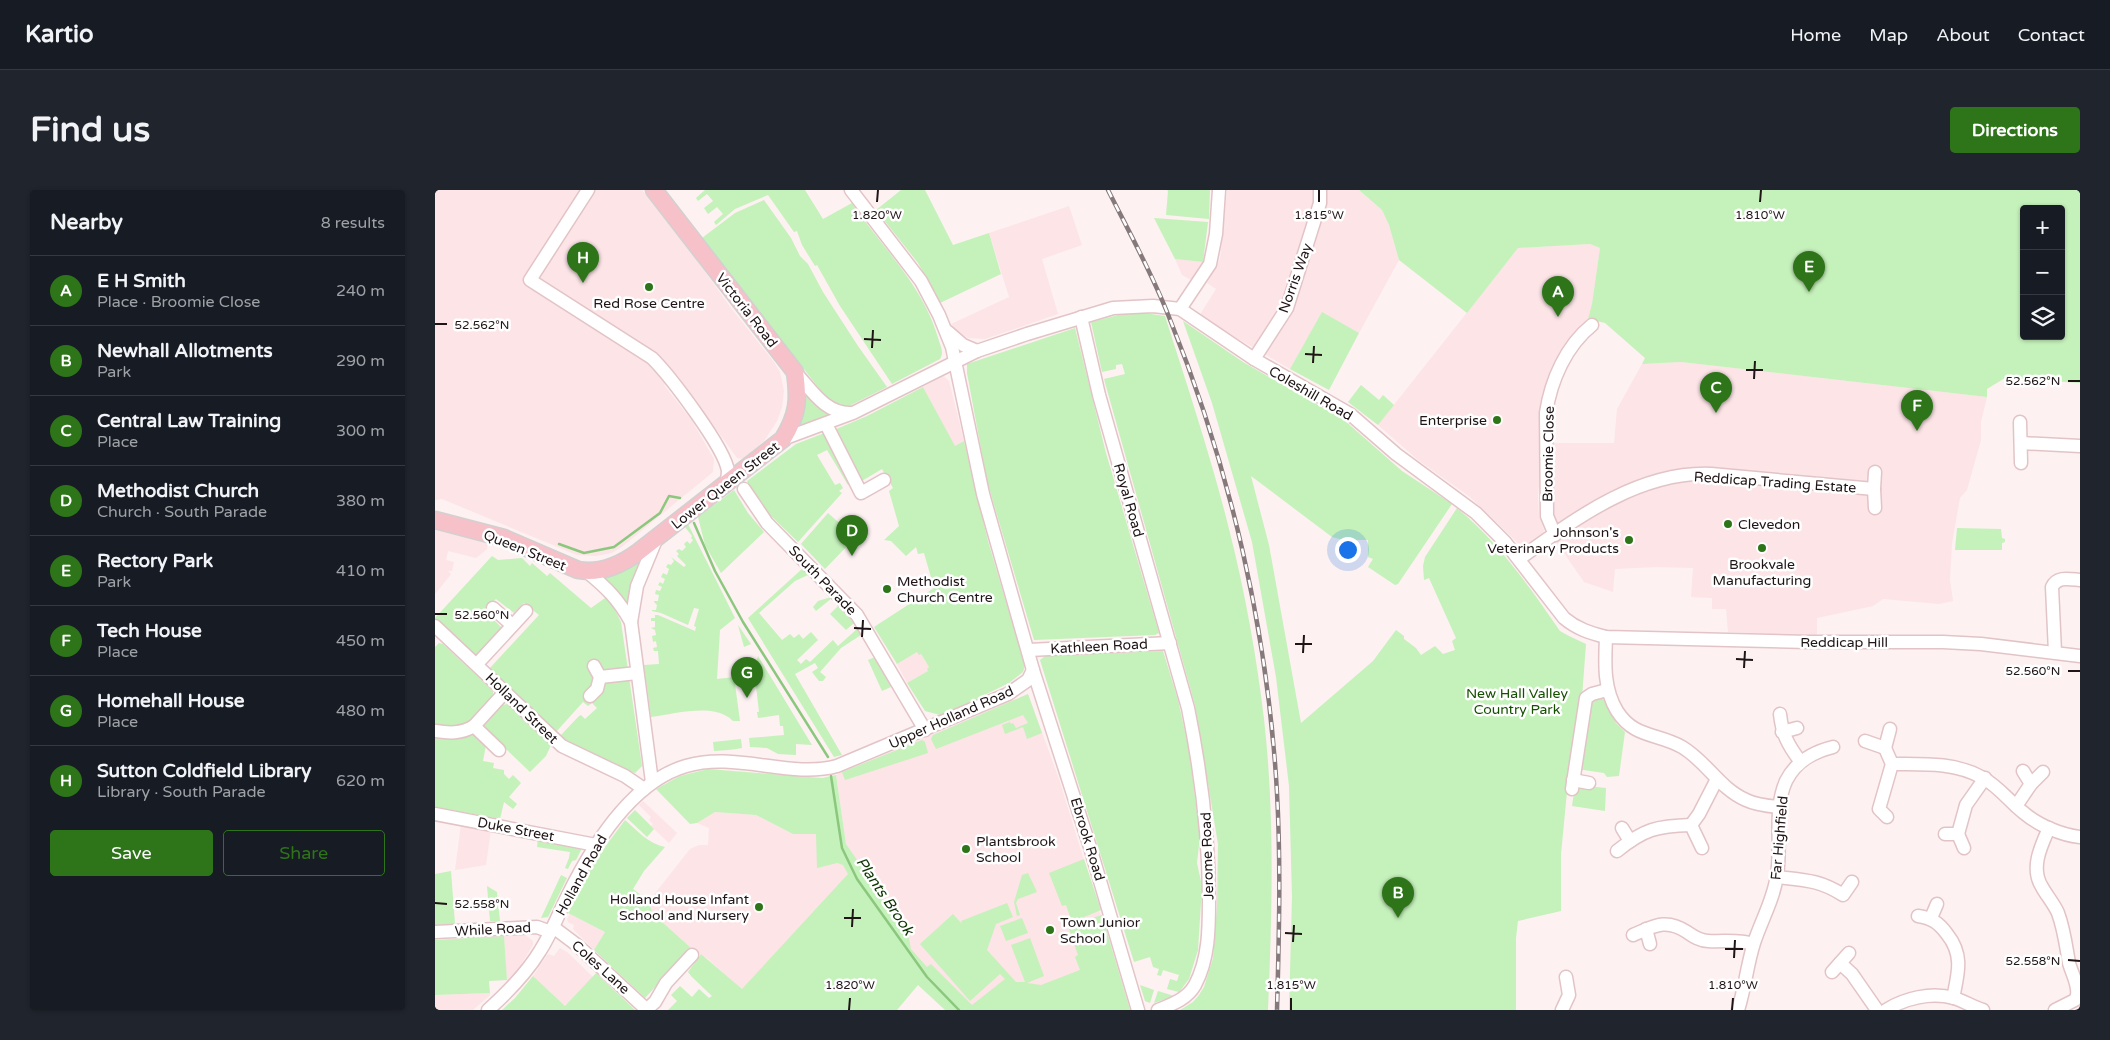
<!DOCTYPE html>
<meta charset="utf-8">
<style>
:root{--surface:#171b24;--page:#20242c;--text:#f1f3f6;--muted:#9ea1a6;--line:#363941;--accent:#2d7518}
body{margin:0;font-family:"Varela Round",sans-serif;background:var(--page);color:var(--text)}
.controls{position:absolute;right:15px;top:15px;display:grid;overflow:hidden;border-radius:5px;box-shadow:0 1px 4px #0004}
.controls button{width:45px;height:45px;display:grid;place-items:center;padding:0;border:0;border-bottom:1px solid var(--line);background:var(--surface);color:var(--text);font:25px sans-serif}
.you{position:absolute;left:912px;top:359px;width:18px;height:18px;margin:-12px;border:4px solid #fff;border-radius:50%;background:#1a73e8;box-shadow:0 0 0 8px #1a73e833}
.badge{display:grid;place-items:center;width:32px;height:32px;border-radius:50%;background:var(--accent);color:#fff;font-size:16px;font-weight:700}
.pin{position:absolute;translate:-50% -41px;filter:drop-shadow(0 1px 2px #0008)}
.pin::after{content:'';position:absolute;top:26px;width:18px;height:15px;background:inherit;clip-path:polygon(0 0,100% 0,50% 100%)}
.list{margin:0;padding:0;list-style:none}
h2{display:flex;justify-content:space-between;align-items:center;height:65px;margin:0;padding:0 20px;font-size:21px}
h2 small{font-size:16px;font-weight:400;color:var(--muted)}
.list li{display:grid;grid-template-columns:32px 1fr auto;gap:15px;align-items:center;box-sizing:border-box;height:70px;padding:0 20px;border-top:1px solid var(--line)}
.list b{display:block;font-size:19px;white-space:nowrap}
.list p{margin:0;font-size:16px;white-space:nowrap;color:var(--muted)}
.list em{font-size:16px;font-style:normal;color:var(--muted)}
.actions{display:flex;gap:10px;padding:15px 20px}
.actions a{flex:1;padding:11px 0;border:1px solid var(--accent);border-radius:5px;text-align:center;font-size:18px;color:var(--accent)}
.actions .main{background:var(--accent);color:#fff}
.icon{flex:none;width:28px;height:28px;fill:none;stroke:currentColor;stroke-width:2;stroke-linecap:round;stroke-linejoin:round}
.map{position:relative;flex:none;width:1645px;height:820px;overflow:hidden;border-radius:5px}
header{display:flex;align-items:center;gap:30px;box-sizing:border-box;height:70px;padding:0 25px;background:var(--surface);border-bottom:1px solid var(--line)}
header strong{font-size:24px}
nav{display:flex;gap:28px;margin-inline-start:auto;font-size:18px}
.intro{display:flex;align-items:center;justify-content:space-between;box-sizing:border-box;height:120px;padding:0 30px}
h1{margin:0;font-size:35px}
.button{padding:12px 22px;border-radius:5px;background:var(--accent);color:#fff;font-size:18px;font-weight:700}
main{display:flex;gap:30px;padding:0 30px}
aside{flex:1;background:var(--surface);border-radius:5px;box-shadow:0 1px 4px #0004}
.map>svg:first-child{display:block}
</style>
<header>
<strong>Kartio</strong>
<nav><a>Home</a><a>Map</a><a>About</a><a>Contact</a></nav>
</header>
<div class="intro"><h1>Find us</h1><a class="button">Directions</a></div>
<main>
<aside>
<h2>Nearby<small>8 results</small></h2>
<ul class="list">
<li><span class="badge">A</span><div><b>E H Smith</b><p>Place · Broomie Close</p></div><em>240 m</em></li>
<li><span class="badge">B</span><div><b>Newhall Allotments</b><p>Park</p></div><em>290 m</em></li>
<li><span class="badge">C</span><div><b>Central Law Training</b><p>Place</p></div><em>300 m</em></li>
<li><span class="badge">D</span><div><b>Methodist Church</b><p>Church · South Parade</p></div><em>380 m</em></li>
<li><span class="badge">E</span><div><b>Rectory Park</b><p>Park</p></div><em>410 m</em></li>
<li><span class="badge">F</span><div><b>Tech House</b><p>Place</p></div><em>450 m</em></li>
<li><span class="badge">G</span><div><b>Homehall House</b><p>Place</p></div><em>480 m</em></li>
<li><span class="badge">H</span><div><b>Sutton Coldfield Library</b><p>Library · South Parade</p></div><em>620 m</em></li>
</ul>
<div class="actions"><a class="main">Save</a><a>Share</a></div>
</aside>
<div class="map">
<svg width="1645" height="820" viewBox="0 0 1645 820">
<rect width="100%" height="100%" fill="#fdf1f2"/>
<!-- built -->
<g fill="#fce4e7">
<polygon points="0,0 207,0 258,65 296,118 339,172 345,182 349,201 347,217 342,231 329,251 308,269 302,268 242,185 229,195 257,231 279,269 278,282 188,356 177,363 161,366 142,365 7,309 0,310"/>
<polygon points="792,0 924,0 947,20 954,35 964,70 924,143 887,123 855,179 764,126 781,99 772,93 785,69"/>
<polygon points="634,16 647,55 607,69 623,124 550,149 533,148 520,139 516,134 574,107 554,43"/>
<polygon points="1155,54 1165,58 1157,115 1153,129 1132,156 1117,182 1103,305 1104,326 1109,340 1108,345 1090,356 1086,356 1035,307 983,270 943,235 1083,58"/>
<polygon points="740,69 768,72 756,90 747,85"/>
<polygon points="1246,172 1552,207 1546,232 1546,250 1532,300 1525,308 1517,353 1515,390 1518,411 1504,414 1448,409 1438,416 1382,428 1382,446 1293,442 1291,419 1277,419 1277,408 1256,407 1258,378 1221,377 1180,379 1178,402 1149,392 1122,353 1116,320 1115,253 1179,253 1182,219 1207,174"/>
<polygon points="509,186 514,191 529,251 520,257 488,197"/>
<polygon points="0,338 53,352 52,359 41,368 13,361 11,370 19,372 17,381 13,381 16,384 0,404"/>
<polygon points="482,462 485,463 494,477 493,481 472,493 462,474"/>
<polygon points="593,504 624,589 695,820 532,820 492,777 462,820 329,820 273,769 256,758 217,723 214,711 255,659 264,655 273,655 274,638 262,633 280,622 321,625 358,644 382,643 402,673 428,680 411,654 401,585"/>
<polygon points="208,611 242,643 234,653 216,636 218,634 214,630 216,627 204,615"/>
<polygon points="26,634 56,640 51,675 20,680"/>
<polygon points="135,724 170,742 159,760 138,739 139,735 133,732 132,729"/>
<polygon points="89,744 98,751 98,755 82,781 72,793 69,746"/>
<polygon points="125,758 132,762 158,787 130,816 98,786 113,764 119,766"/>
<polygon points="55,803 55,805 38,820 0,820 0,805"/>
</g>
<!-- green -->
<g fill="#c5f1bb" fill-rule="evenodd">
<path d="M270,0h100l18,29 29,-16c31,46 72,83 87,138 2,6 5,12 1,18l-48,25 -52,-78 -23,-41 -2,1 -13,-21 -5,-14 -3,1 -26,-37 -33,14 -19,16 -2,-3 9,-8 -6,-7 -9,7 -4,-6 9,-7 -6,-7 -9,7 -2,-3z"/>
<polygon points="466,0 490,0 518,55 554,43 566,84 505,113 483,73 441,20"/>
<polygon points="732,0 775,0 774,29 731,25 733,1"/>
<path d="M924,0h721v193l-75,-5 -18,11v8l-306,-35 -39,2 3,-6 -40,-35 -17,-4 4,-15 8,-56 -10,-4 -72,4 -51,65 -68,-53 -10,-35 -7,-15zM1589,19h37v127h-37z"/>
<polygon points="329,10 356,48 365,66 373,74 388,102 423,156 452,197 412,217 393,210 267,48 300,23"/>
<polygon points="719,28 773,32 768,72 740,69"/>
<path d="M703,122l27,4c23,72 47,144 65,217 15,59 27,126 34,186 11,97 8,194 4,291h-88l13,-8 6,-7 5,-8 9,-29 4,-52 1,-62 -23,-139 -91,-326 21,-5 -3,-10 -6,1v4l-14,3 -11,-50 35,-9z"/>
<polygon points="887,122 924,143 894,200 855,179"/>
<path d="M748,131l60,41 101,58 58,51 50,33 -54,80 -3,1 -27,-18 5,-8 -5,-2v-17h-25l-11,-3 -81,-61 18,69 32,178 72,-62 23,-31 8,6v3l12,9 5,7 14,-9 8,8 12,-4 -3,-9 4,-3 -27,-60 -5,2 -1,-14 2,-9 32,-49c42,35 72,78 103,123l9,5 17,8 -4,53 -16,93 1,2 -6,62v57l-43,10 -2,17v72h-227l3,-113 -3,-111 -13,-109 -24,-135 -40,-139z"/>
<polygon points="640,138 671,263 724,443 720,445 599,450 552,291 532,183 532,174"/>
<polygon points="926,195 944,210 948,205 959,215 943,235 913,212"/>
<polygon points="488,197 520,256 529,251 553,351 590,476 588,482 574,493 529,515 505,525 490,521 472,493 493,481 492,479 494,477 486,464 484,465 482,462 462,474 439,437 499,398 489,363 483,364 481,357 471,366 456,351 449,350 464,336 454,301 458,298 447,279 425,292 399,240 432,226"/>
<polygon points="369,199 385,219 396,227 361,240"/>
<polygon points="392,242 417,293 413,295 392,260 382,265 400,295 405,293 408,298 404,301 407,303 363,352 329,319 312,291 361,254"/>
<polygon points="299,300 313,323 329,342 286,383 270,355 263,327"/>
<polygon points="393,323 419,346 413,353 414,354 390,379 366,354"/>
<path d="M253,334l47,94 -15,12 -3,49 17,-2 6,44h-7c-18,-19 -58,-7 -82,-4l-7,-52 15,-1 -1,-13h-4l-1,-3 4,-1 -1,-6 -3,1 -1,-6 4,-1 -1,-5 -4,-2 4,-1v-6h-4v-3h4v-3h3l37,16 1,-4 -2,-1 5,-17 -5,-1 -6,17 -27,-12 -9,-2v-1h4l1,-5 -3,-3v-1h4l1,-6 -4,-1 1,-4 4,1 2,-4 -4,-2 2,-3 3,2 2,-5 -4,-2 2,-4 4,2 2,-6 -3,-2 2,-3 3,1 3,-4 -3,-4 13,10 2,-2 -9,-9 2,-2 -3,-3 3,-2 3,2 4,-4 -2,-3 3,-3 3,3 3,-4 -2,-2 1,-2 -7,-9z"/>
<polygon points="1522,338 1566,339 1567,348 1570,349 1570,352 1567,353 1567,360 1520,360"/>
<polygon points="57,366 63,370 87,368 95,376 97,373 112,386 115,383 156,418 173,406 186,432 207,576 200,583 149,561 125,546 144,526 146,525 150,529 162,518 157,513 153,516 148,512 121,542 54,479 104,425 89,413 79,423 61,409 49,420 67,438 43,466 40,466 0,428"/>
<polygon points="208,366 193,416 184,403 166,387"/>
<polygon points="367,379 373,385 360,391 324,423 347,450 355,444 359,448 364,444 368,449 376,442 383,450 362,470 366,474 371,469 375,472 398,450 403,456 422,439 426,445 406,458 385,482 391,487 388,491 384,491 377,482 383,478 380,473 360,484 407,565 399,567 313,428"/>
<polygon points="396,407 397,408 381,421 378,417 383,411"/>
<polygon points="404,415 419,433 411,440 395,424"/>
<polygon points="303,435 316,454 309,457"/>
<path d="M4,453l4,1 50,47v6c-14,16 -20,29 -43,30 -6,0 -10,1 -15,-2v-78z"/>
<polygon points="728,461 743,510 754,560 765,646 762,673 767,696 763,760 754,789 744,802 732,799 735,789 742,791 744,785 728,780 726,786 722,785 724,779 718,777 715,767 699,772 605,470 610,466"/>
<polygon points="323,466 377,555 361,554 361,565 343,564 332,558 315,557 314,548 349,545 348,536 345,536 344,525 323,528 322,522 324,522 319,479"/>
<polygon points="440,467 456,497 447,501 433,470"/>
<polygon points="593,504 607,543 592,549 588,537 570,544 567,535 575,532 576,534 578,533 581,538 593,533 588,525 501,559 496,549 498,545"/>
<polygon points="1167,507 1181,533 1190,542 1184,586 1172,587 1169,583 1142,579 1154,510"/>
<polygon points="73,514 116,555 111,566 95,582 47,536 67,515"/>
<polygon points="38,544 42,545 51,555 48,571 59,573 58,578 69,580 69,584 74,589 78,585 86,593 74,607 82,614 78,619 69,612 65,629 0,617 0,547"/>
<path d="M306,549l1,9c-10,2 -18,2 -28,3l-1,-9z"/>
<polygon points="487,550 490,552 493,563 410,590 407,582"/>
<polygon points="273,579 387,588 401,585 411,654 473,744 476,759 492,777 496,774 537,815 570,789 565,784 535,811 485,754 518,724 527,734 526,731 572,713 578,727 561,734 552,760 581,792 590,792 576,755 595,748 609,786 592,793 606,795 645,780 640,767 643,765 633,736 667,725 695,820 510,820 483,795 462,820 233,820 242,811 236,805 245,796 257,807 264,799 274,808 277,806 257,787 253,782 266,764 307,799 413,684 408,675 402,673 382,678 381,644 358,644 321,625 280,622 262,633 255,634 221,599 245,586"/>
<polygon points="1143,595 1171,598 1170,621 1137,616 1139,602"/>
<polygon points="200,620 219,639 212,647 192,628"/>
<path d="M190,630c14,12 22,23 40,27l-21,24 -11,18 16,12 3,12 39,35 -46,50 -51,-48 11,-18 -37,-19 28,-54z"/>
<polygon points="103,649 147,658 141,670 137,671 133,679 130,678 134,668 135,662 102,657"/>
<polygon points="649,669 666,720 637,732 631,715 627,716 614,683"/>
<polygon points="16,681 20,734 0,735 0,684"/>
<polygon points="593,683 602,702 583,709 581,713 585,725 582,726 579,712 587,685"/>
<polygon points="126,685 132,688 113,727 106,728"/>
<polygon points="52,696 62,702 65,731 55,731"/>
<polygon points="587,728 593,743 571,751 565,736"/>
<polygon points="69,746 72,790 54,791 55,803 0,805 0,750"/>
<polygon points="161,783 200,820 67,820 80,808 98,786 130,816"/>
<polygon points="705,795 719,800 715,813 710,811"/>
<polygon points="723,801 739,806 719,813"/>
</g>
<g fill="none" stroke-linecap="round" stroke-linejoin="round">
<!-- stream -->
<g stroke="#8bc87d" stroke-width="2.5">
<polyline points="259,333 280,381 308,432 393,567"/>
<polyline points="124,354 149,363 179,357 225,323 234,306 245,308"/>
<polyline points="396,586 407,658 422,689 492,787 524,820"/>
</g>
<defs>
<g id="minor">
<path d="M153,0l-58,90 122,78c18,18 73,90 76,113 0,4 -1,9 -2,12"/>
<polyline points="416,0 486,91 504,125 517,157 548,304 598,480 655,657 703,820"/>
<polyline points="745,119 775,74 781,44 784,0"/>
<path d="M646,127l18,78 89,313c13,64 21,126 21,192 0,28 0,59 -14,85 -8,14 -22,19 -37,25"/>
<polyline points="513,142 528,155 542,161"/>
<polyline points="819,169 852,118 885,13 885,0"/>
<path d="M360,182c16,17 30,42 56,41"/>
<polyline points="1585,232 1586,273"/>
<polyline points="391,234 426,303 449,290"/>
<path d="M348,249l70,-26 124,-62 50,-17 86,-26 40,-2 27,3 74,50 96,55 46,40 80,59 29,29 59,76c13,11 26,15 42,19l202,5h135l38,2 99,12"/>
<polyline points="1586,253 1645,256"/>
<polyline points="309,299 332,333 422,425 490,540"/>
<polyline points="1440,318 1439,299 1440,282"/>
<path d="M1120,345l-8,-19 -1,-103c5,-33 20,-67 46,-88"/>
<path d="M1084,369c56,-40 120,-88 192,-85l163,15"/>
<path d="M151,381c21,17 32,28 45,51"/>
<polyline points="58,418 77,435"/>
<polyline points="0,436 127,556 190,586 209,599"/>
<path d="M1171,447c-1,25 -3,51 11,74 17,27 40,22 65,36 24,14 38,42 64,53 10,5 22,6 33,7"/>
<polyline points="594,460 735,453"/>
<path d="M1620,462l-3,-65c5,-11 17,-8 28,-7"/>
<polyline points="42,474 91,421"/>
<polyline points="165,487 202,483"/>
<polyline points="155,506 162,499 165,487 159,476"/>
<path d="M1345,524c2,20 8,31 20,47"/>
<polyline points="39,536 64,560"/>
<path d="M0,541c14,2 26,3 39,-5l31,-34"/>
<polyline points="1347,542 1362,538"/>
<polyline points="1430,551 1450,558 1455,539"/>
<polyline points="1450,558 1457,574 1444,619 1452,627"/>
<path d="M1457,574c30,0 64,-2 91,14 15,8 27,24 41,35 14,12 37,22 56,24"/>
<polyline points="1588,581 1596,594"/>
<polyline points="1138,590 1154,593"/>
<polyline points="217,592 196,432 202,396 221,350"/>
<polyline points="1137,599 1151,508 1157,504 1172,500"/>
<polyline points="1581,616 1596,594 1608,582"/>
<polyline points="0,624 161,655"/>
<polyline points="1187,638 1195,651"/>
<path d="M1614,638c-8,18 -19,40 -7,59 5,9 12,17 16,26 6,16 8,33 11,50 3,11 10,22 8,33"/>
<polyline points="1510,644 1523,644 1531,615 1550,588"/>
<polyline points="1523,644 1529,658"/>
<polyline points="1267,658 1256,635 1264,624 1282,589"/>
<path d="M1182,661c27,-22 40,-25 74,-26"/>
<path d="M1342,687c27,3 43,3 66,18l9,-13"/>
<path d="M1483,726c14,2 21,7 29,18 17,21 11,40 6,64"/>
<polyline points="1496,728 1502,714"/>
<polyline points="118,737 142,755 212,820"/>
<polyline points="1211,739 1215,754"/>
<polyline points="0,742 102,737 116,742"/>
<path d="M1198,745c21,-9 33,-17 54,-3 6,4 13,9 21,9 16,1 29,-2 45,3"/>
<polyline points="1405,773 1417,784 1442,820"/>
<polyline points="1397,782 1414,763"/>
<polyline points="212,819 220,812 231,793 257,765"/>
<path d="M53,820c20,-18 38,-36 52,-59 11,-17 18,-36 27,-54 24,-49 64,-115 119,-131 49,-15 104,13 151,0l171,-72 20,-14 5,-10"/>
<polyline points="1127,820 1134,805 1131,787"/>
<path d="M1303,820c7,-22 9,-45 16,-67 7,-22 20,-44 23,-68 5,-31 -4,-65 9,-94 10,-20 27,-29 47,-34"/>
<path d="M1451,820c19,-12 45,-18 68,-12 10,3 19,9 29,12"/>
<polyline points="1620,820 1640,810 1642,806"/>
</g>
<path id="major" d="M0,330l69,18 74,32c22,4 41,-4 59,-17l146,-114c15,-25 16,-39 12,-67l-141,-182"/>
</defs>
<!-- minor casing -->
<use href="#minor" stroke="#e2c4c7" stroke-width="15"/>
<!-- major casing -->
<use href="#major" stroke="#d2d0d0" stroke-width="19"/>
<!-- minor -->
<use href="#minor" stroke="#fff" stroke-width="12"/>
<!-- major -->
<use href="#major" stroke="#f6c1c9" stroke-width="16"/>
<defs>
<path id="rail" d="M673,0c21,42 44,83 61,127 61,150 99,314 108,476 4,72 2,144 0,217"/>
</defs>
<!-- rail casing -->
<use href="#rail" stroke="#85797b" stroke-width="4.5"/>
<!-- rail -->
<use href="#rail" stroke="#fff" stroke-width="2.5" stroke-dasharray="8" stroke-linecap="butt"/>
</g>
<!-- ticks -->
<path fill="none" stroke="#1f1416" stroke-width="2" d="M442,12l1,-12M884,12v-12M1325,12l1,-12M0,134h12M429,149l17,1M437,158l1,-18M870,164l17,1M878,173l1,-17M1311,180h17M1319,189l1,-18M1633,191h12M0,424h12M419,438l17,1M427,447l1,-17M860,454h17M868,463l1,-18M1301,469l17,1M1309,478l1,-17M1633,481h12M0,713l12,1M409,728h17M417,737l1,-18M850,743l17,1M858,752l1,-17M1290,759h18M1299,768l1,-18M1633,770l12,1M414,820l1,-12M856,820v-12M1297,820l1,-12"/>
<!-- markers -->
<g fill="#2d7518" stroke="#fff" stroke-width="2">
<circle cx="214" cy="97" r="5"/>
<circle cx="1062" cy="230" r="5"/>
<circle cx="1293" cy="334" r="5"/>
<circle cx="1194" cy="350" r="5"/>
<circle cx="1327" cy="358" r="5"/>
<circle cx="452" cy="399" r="5"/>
<circle cx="531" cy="659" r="5"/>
<circle cx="324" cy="717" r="5"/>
<circle cx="615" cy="740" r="5"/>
</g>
<g text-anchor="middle" stroke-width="5" stroke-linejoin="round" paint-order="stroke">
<!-- street labels -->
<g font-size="14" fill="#1f1416" stroke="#fff">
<text transform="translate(860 88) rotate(-70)" y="5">Norris Way</text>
<text transform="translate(312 120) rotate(52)" y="5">Victoria Road</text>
<text transform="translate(876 203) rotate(30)" y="5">Coleshill Road</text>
<text transform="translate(1113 264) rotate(-89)" y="5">Broomie Close</text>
<text transform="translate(1340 292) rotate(4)" y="5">Reddicap Trading Estate</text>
<text transform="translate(290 295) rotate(-38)" y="5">Lower Queen Street</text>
<text transform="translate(694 310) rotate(74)" y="5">Royal Road</text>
<text transform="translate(90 360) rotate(22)" y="5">Queen Street</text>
<text transform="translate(388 390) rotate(46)" y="5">South Parade</text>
<text x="1409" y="457">Reddicap Hill</text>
<text transform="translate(664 456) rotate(-3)" y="5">Kathleen Road</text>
<text transform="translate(87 518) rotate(44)" y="5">Holland Street</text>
<text transform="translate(516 527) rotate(-24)" y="5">Upper Holland Road</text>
<text transform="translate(81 639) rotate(11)" y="5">Duke Street</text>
<text transform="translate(1344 648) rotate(-85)" y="5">Far Highfield</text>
<text transform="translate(653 649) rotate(73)" y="5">Ebrook Road</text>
<text transform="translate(772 666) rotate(-92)" y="5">Jerome Road</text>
<text transform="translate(146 685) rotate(-61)" y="5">Holland Road</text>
<text transform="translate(58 739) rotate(-3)" y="5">While Road</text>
<text transform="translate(166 777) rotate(42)" y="5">Coles Lane</text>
</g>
<!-- poi labels -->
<g font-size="14" fill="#1f1416" stroke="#fff" text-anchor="start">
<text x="214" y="118" text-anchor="middle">Red Rose Centre</text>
<text x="1052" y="235" text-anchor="end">Enterprise</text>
<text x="1303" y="339">Clevedon</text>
<text x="1184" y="347" text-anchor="end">Johnson's<tspan x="1184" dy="16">Veterinary Products</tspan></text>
<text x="1327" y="379" text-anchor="middle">Brookvale<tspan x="1327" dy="16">Manufacturing</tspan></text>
<text x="462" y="396">Methodist<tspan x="462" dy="16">Church Centre</tspan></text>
<text x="541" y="656">Plantsbrook<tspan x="541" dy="16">School</tspan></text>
<text x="314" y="714" text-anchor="end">Holland House Infant<tspan x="314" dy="16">School and Nursery</tspan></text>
<text x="625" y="737">Town Junior<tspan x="625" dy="16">School</tspan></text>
</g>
<!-- park labels -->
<g font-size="14" fill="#155001" stroke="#fff">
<text x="1082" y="508">New Hall Valley<tspan x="1082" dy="16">Country Park</tspan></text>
</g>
<!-- water labels -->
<g font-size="15" font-style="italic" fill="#0d3602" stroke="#fff">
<text transform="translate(450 706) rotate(56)" y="5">Plants Brook</text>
</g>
</g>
<g font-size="12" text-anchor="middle" fill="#1f1416" stroke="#fff" stroke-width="5" stroke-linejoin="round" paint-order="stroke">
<text x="442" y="29">1.820°W</text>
<text x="884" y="29">1.815°W</text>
<text x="1325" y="29">1.810°W</text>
<text x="47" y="139">52.562°N</text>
<text x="1598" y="195">52.562°N</text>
<text x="47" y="429">52.560°N</text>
<text x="1598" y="485">52.560°N</text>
<text x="47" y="718">52.558°N</text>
<text x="1598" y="775">52.558°N</text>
<text x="415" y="799">1.820°W</text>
<text x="856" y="799">1.815°W</text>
<text x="1298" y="799">1.810°W</text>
</g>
</svg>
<div class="controls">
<button>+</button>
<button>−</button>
<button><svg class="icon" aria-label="layers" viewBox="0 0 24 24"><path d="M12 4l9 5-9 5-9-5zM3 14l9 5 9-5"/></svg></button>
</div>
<div class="you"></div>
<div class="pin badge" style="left:1123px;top:127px">A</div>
<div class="pin badge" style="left:963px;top:728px">B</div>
<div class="pin badge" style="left:1281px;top:223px">C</div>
<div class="pin badge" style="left:417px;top:366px">D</div>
<div class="pin badge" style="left:1374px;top:102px">E</div>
<div class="pin badge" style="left:1482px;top:241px">F</div>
<div class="pin badge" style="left:312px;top:508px">G</div>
<div class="pin badge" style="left:148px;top:93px">H</div>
</div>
</main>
